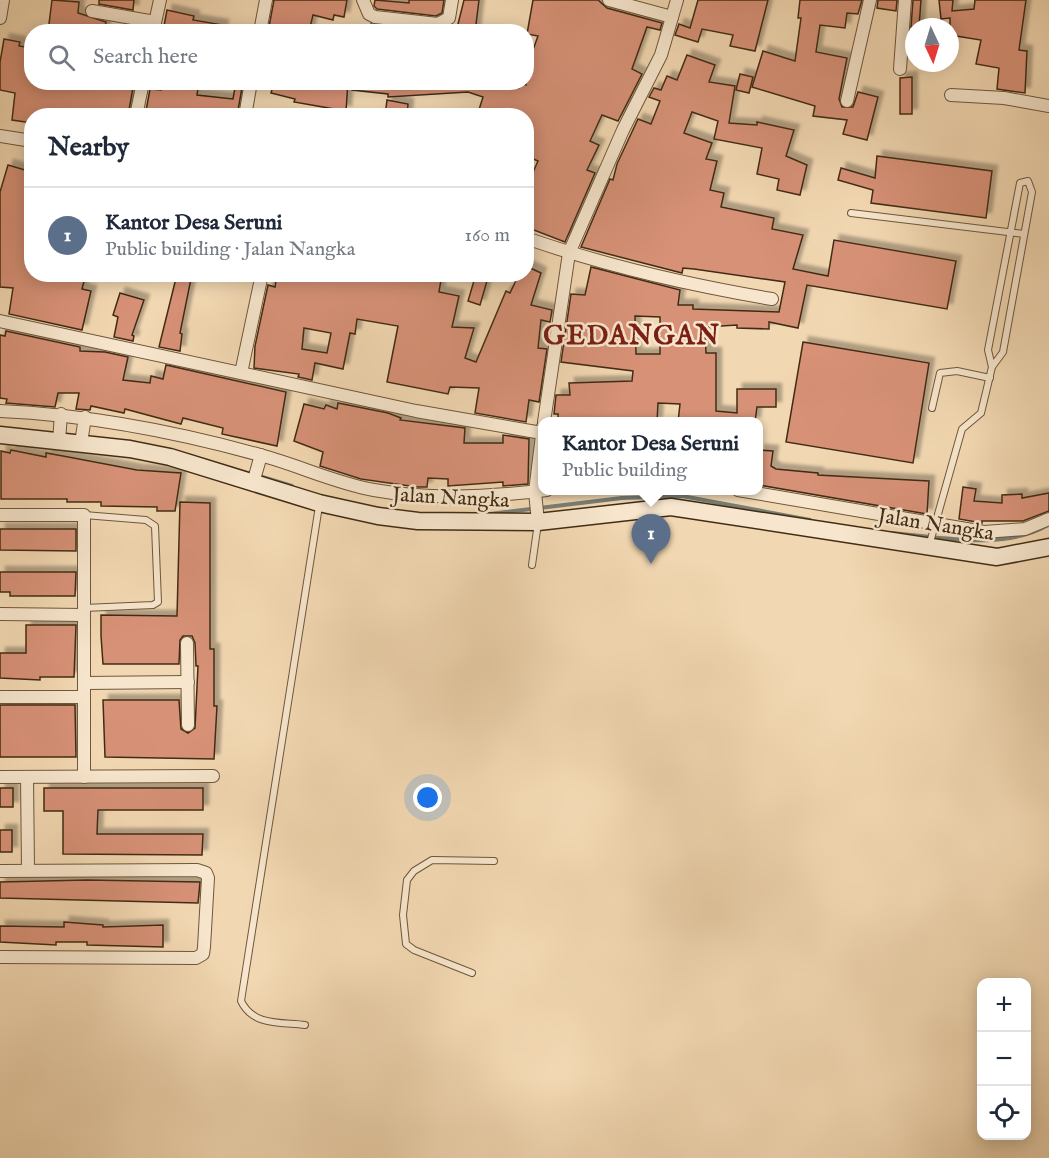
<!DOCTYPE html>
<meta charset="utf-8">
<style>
:root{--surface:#fff;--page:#f6f6f7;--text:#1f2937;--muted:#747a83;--line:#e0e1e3;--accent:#111827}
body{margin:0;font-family:"IM FELL English",serif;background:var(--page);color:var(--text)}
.controls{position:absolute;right:18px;bottom:18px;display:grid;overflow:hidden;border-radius:12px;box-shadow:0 3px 15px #0003}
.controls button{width:54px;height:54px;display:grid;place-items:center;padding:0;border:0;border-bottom:2px solid var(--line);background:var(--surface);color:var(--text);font:30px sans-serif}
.compass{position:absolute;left:905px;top:18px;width:54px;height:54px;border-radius:50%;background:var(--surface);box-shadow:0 3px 15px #0003;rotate:176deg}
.you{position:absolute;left:428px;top:798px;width:21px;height:21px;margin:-15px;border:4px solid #fff;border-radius:50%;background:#1a73e8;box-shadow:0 0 0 9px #1a73e833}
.badge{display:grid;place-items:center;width:39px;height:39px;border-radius:50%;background:var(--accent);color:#fff;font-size:20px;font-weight:700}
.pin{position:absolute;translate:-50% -50px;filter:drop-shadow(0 2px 3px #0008)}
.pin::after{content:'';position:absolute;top:32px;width:21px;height:18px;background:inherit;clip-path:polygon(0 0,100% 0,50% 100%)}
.popup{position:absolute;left:538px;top:417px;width:225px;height:78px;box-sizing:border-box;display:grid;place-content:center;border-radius:12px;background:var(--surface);filter:drop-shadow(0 2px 4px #0005);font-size:20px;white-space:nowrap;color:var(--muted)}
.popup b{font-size:22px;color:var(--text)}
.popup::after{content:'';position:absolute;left:50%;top:100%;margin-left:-12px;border:12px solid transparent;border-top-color:var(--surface)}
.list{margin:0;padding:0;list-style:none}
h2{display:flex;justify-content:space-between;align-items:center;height:78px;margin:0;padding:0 24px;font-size:26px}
h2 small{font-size:20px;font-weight:400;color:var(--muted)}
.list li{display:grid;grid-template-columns:39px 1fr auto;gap:18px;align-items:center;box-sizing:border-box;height:96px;padding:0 24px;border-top:2px solid var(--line)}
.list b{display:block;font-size:22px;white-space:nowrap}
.list p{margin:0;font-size:20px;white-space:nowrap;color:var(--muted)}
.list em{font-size:20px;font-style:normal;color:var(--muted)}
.icon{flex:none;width:33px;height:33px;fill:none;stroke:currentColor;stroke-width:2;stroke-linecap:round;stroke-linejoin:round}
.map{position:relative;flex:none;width:1049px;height:1158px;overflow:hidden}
.search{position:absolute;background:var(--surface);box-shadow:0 3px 15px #0003;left:24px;top:24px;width:510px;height:66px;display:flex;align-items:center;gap:15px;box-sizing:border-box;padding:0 21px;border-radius:24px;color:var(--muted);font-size:22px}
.panel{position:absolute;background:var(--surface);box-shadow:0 3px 15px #0003;left:24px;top:108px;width:510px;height:174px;border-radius:24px}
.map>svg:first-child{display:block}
</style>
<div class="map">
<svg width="1049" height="1158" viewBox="0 0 1049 1158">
<defs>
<filter id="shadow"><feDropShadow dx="5.5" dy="-5.5" stdDeviation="1.5" flood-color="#0004"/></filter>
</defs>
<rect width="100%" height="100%" fill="#f2d8b2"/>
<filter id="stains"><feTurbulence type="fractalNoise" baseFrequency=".00333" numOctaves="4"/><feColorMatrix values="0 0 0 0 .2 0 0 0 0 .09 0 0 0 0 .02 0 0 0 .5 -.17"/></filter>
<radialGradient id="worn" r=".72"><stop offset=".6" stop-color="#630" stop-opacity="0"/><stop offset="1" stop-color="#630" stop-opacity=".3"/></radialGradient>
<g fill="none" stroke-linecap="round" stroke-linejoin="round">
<!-- stream -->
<g stroke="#7a7f76" stroke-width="4">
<polyline points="259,476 292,486"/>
<polyline points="490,514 622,498 682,496 810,520"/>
<path d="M891,533c51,4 111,18 157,-8"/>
</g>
</g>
<!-- building -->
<g fill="#d79177" stroke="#422c14" stroke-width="1.5" fill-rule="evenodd" filter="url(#shadow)">
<polygon points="52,0 79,2 78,13 106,22 104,32 48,32"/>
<polygon points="99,0 134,0 133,10 99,4"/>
<polygon points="274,0 347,0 344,17 334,15 333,20 313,15 309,32 268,32"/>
<polygon points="375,0 409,3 409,0 444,0 442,13 436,16 377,9 374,6"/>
<polygon points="464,0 479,0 475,32 456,32"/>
<polygon points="533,0 598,0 607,8 662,23 660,30 647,27 632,69 642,74 618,121 602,115 590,141 599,145 587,170 595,173 565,242 526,227 526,188 538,161 526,156 526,116 477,116 483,97 468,92 388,97 388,94 352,90 352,82 505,82 519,88 521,83 526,85 526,69 538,36 527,34"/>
<polygon points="698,0 768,0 755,51 730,46 733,35 702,29 698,42 675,35 679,24 690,28"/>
<polygon points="800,0 862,0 858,14 847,13 845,28 820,25 816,52 847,58 839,99 842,107 853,107 858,92 878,97 867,140 843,134 847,120 813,116 815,106 752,87 763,51 795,61 801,18 798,18"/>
<polygon points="878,0 897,0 896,11 877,8"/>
<polygon points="913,0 921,0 919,27 911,27"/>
<polygon points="939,0 953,0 952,11 974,9 975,0 1026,0 1019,50 1027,51 1025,93 997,89 999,68 976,64 981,40 950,35 950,18 941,19"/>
<polygon points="167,10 194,16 193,20 223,25 222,32 190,32 164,26"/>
<polygon points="371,24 374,25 431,32 370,32"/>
<polygon points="4,39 20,42 19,46 32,48 32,82 134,82 128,116 66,114 32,116 32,123 12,120 15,93 0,90 0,62"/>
<path d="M687,55l28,10 -6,17 26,4 -6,37 28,2v-3l37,8 -8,26 21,9 -7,30 -23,-5 2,-11 -22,-5 5,-26 -48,-9 4,-18 -26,-9 -8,21 28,10 -6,16 11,2 -7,29 14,3 -3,14 53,11 -2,11 31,6 -10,34 35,7 6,-36 122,21 -9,48 -140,-24 -9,43 -29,-6v7l-32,-1v-3l-32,2 1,26h10v58l21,2v-24h39v18h-19l-2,15h-77l2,-18 -22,-1 -1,19h-99v-8h-4l2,-19h14l-1,-12 63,-2 1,-10 -72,-9 10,-68 14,1 6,-28 89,23 -2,15h15v4l86,3 6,-30 -91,-13 -11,-1 -1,5 -101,-26 29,-68 3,1 4,-16 21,-45 13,5 9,-23 -11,-4 5,-9 7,2 6,-14 10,4zM635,316l25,1v37h-24z"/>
<polygon points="740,74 753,77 749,93 736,90"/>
<polygon points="912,77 912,114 900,114 900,78"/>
<polygon points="162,82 199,82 197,95 233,99 236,82 243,82 237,116 145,116 150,89 161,90"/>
<polygon points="274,82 348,82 346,111 294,102 295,99 271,93"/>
<polygon points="387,100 408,104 407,116 385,116"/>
<polygon points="877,156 992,171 986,218 871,203 873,190 838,180 841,168 875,178"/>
<polygon points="8,165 32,172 32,274 86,274 82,289 91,291 82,330 9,314 13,288 0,287 0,192"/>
<path d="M526,266l15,7 -10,32 21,5 -2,12 -9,-2 -3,28 9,1 -8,53 -10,-2 -3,22 -51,-9 4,-25 -29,-1 -2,7 -61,-12 11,-56 -41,-7 -2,15 -5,-1 -7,36 -28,-6 -3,17 -14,-3 1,-3 -45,-6 1,-22 13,-61 7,2 2,-13 57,3 1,-3h107l-3,18 20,4 -7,31 22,1 -9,30 11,4 30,-71 4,2 9,-19h7zM304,328l27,5 -4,20 -25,-4z"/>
<polygon points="177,274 192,274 180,333 182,334 180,351 159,347"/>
<polygon points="476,274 489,274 480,305 468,301"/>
<polygon points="120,293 144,300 132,335 134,336 133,341 114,337 118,317 113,315"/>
<polygon points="6,331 80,347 80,351 105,352 128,357 123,380 150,383 151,376 163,379 166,365 286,392 277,446 222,434 223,428 183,418 181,424 125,409 124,413 91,406 90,410 76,409 79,393 58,393 55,407 6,403 7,399 0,398 0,335 5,336"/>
<polygon points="803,342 929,363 913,463 786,442"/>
<polygon points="338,403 388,413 401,418 400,420 465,428 464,443 503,443 503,435 529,439 528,484 503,486 503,482 448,486 448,479 428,478 427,487 417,487 361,479 320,466 323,452 294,441 304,404 324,409 326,405 337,409"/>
<polygon points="11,450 46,457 46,453 63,456 137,470 181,473 175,511 157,511 157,507 101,506 101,502 67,502 67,499 1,499 1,451 10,453"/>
<polygon points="759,450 773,451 771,466 776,469 818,473 818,475 929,481 927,514 759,485"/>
<polygon points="963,487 976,489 974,501 1002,503 1002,495 1022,494 1022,498 1049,493 1049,511 1023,521 982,521 982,523 959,519"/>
<polygon points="180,502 210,503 210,649 214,649 214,706 217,706 214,759 105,757 103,700 179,700 181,729 188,733 195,728 198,666 196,666 195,643 192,636 183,636 180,640 179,664 103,664 101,636 101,615 177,616"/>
<polygon points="0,529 76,529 76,551 0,550"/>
<polygon points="0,572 76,572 75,596 10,596 10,592 0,592"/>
<polygon points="26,625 76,625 74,677 40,677 40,680 0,678 0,653 26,653"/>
<polygon points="0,705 75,705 76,757 0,757"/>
<rect x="0" y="788" width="13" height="19"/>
<polygon points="44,788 203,788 203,810 98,810 97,834 203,834 202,855 63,854 63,811 44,811"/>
<rect x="0" y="830" width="12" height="22"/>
<polygon points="87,880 200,882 198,903 0,898 0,882"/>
<polygon points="64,922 103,925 103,927 163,925 163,947 87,945 87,942 56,942 56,945 0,942 0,926 64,927"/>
</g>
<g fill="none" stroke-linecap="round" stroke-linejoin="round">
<defs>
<g id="lane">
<polyline points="851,213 1024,234"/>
<polyline points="932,408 940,373 957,371 990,378"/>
<polyline points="929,546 962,429 981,413 992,367 1003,352 1032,192 1028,181 1020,183 988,350 992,367"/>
<polyline points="532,565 538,523"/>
<polyline points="84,608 153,605 158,602 155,526 146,520 84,515"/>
<polyline points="472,973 414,950 406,944 403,915 407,880 414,871 432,860 494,861"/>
<path d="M305,1025c-25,-3 -52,1 -64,-24l78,-495"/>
</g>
<g id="street">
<polyline points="363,0 369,14 375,17 438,24 449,18 452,0"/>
<polyline points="609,0 672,17"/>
<polyline points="92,11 155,22"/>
<polyline points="0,18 3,0"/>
<polyline points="153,32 160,0"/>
<polyline points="260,32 266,0"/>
<polyline points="900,69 905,0"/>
<polyline points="951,95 1004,98 1049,106"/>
<polyline points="847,101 870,0"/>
<polyline points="136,116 143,82"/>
<polyline points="245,116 251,82"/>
<polyline points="0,136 32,141"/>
<path d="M526,238c80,28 163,47 246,61"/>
<polyline points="0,321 416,411 542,433"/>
<polyline points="241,373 262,274"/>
<path d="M0,411c89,4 174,20 260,44 38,10 75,28 114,35 55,10 117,7 173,0"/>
<polyline points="544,422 569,253 623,130 661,55 677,0"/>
<polyline points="59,441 61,414"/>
<polyline points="81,443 85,417"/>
<polyline points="253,483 261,455"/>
<polyline points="738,490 984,532 1025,529 1049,519"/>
<polyline points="0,515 84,515 84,777"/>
<polyline points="538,522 535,492 543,427"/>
<polyline points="0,614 84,615"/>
<polyline points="187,643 188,725"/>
<polyline points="84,683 188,682"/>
<polyline points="0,697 83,697"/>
<polyline points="0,777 213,776"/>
<polyline points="27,777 28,870"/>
<polyline points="0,871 197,870 206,873 208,878 204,947 203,954 196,958 0,957"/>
</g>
<polyline id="secondary" points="0,435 130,449 170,457 319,503 378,516 418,521 538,522 671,507 997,557 1049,547"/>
</defs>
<!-- lane casing -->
<use href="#lane" stroke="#6e573c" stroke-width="8"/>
<!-- street casing -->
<use href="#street" stroke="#6e573c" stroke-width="14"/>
<!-- secondary casing -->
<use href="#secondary" stroke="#422c14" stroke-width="19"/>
<!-- lane -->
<use href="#lane" stroke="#f7e6cd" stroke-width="6"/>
<!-- street -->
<use href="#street" stroke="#f7e6cd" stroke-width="12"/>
<!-- secondary -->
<use href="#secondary" stroke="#f7e6cd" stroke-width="16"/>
</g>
<g text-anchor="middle" stroke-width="5" stroke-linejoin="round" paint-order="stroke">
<!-- street labels -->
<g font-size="21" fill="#422c14" stroke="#f7e6cd">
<text transform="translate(451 497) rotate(3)" y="7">Jalan Nangka</text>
<text transform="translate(936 524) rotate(9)" y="7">Jalan Nangka</text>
</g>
<!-- district labels -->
<g font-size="27" font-weight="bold" letter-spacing="1.5" fill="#7a1f14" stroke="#f7e6cd">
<text x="632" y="344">GEDANGAN</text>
</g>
</g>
<rect width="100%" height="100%" filter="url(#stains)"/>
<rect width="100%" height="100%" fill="url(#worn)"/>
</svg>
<div class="controls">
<button>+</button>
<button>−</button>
<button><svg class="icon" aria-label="locate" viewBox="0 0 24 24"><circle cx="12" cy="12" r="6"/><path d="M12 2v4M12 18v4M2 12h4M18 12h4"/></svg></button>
</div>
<svg class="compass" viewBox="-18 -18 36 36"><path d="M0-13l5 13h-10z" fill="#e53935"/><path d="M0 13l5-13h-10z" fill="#747a83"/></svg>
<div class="you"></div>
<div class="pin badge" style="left:651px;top:564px;background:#5c6f8a">1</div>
<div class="popup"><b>Kantor Desa Seruni</b>Public building</div>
<div class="search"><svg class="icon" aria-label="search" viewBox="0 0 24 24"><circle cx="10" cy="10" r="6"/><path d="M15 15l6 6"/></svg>Search here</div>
<section class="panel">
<h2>Nearby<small></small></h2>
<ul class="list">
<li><span class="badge" style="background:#5c6f8a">1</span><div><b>Kantor Desa Seruni</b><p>Public building · Jalan Nangka</p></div><em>160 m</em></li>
</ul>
</section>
</div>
